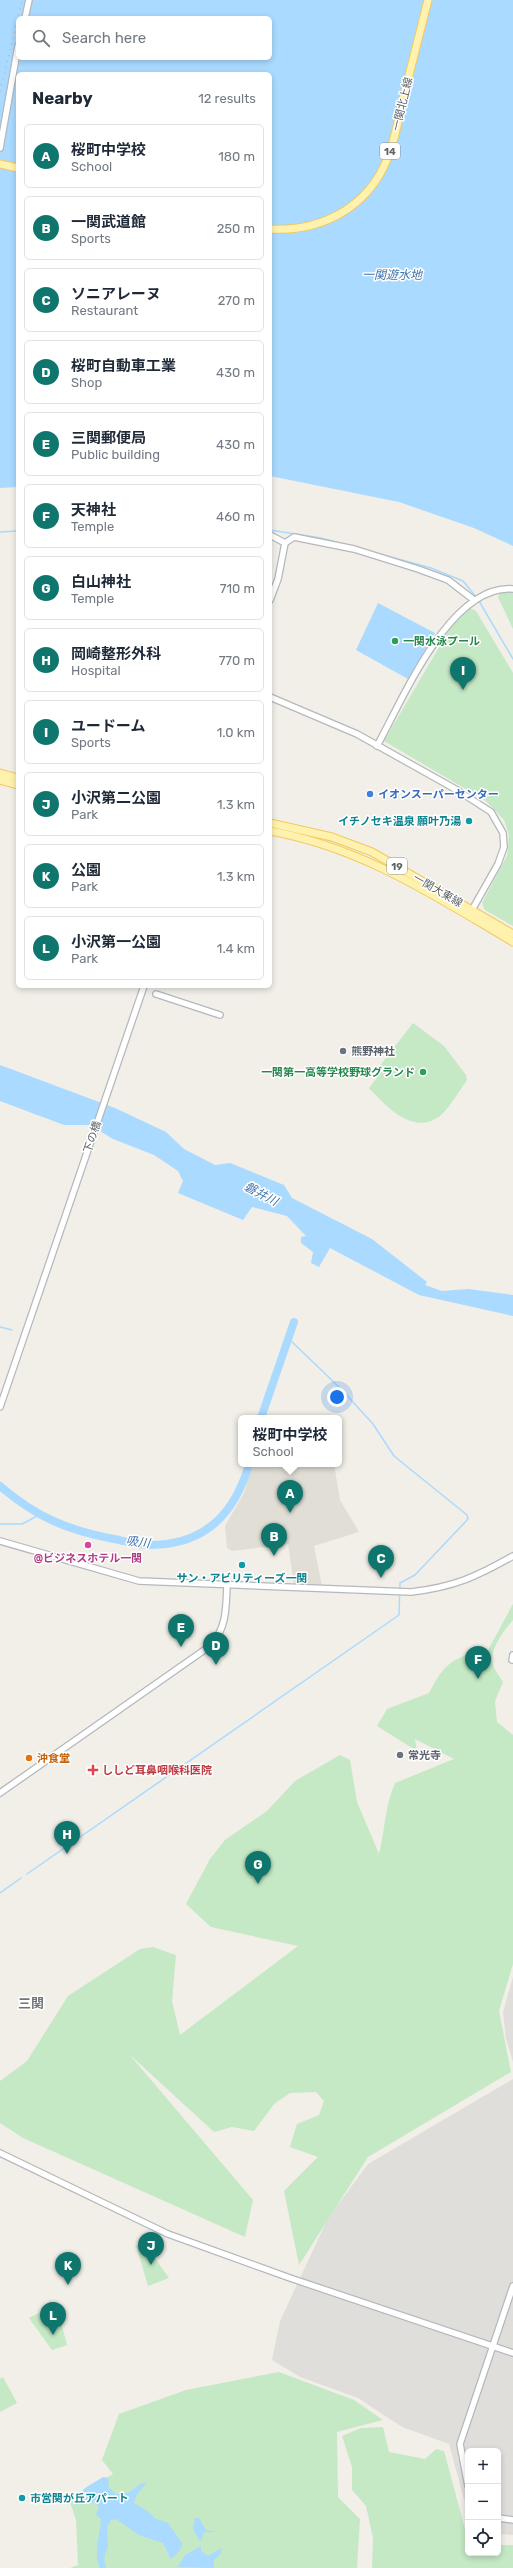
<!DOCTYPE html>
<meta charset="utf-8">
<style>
:root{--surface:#fff;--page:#f2f2f3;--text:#1f2937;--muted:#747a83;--line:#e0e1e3;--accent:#0f766e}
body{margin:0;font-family:Rubik,"Noto Sans JP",sans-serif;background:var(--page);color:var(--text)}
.controls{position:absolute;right:12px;bottom:12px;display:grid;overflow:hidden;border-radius:6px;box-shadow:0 2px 6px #0003}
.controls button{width:36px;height:36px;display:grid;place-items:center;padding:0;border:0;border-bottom:1px solid var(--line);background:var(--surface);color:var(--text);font:20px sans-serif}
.you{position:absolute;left:337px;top:1397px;width:14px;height:14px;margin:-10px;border:3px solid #fff;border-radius:50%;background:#1a73e8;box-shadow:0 0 0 6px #1a73e833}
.badge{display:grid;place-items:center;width:26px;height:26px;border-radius:50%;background:var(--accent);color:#fff;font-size:13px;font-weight:700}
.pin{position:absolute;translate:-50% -33px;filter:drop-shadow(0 1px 2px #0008)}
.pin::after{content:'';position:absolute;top:21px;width:14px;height:12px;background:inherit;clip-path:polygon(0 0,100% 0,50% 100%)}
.popup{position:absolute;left:238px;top:1415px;width:104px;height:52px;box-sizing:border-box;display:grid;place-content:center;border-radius:6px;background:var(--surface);filter:drop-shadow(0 1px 3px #0005);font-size:13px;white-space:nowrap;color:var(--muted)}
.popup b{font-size:15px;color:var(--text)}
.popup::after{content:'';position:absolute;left:50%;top:100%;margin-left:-8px;border:8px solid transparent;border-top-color:var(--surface)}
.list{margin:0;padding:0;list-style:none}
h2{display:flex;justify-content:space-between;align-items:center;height:52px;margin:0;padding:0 16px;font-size:17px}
h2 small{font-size:13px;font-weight:400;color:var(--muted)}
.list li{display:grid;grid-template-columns:26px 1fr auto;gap:12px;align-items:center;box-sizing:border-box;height:64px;margin:0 8px 8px;padding:0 8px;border:1px solid var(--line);border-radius:6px}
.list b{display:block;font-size:15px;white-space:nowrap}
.list p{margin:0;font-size:13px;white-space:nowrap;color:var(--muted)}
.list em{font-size:13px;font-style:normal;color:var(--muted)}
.icon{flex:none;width:22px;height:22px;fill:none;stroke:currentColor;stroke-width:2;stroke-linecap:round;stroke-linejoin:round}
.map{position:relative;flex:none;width:513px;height:2568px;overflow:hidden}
.search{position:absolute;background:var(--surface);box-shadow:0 2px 6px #0003;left:16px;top:16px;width:256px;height:44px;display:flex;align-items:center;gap:10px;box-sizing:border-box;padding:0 14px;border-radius:6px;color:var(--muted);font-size:15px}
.panel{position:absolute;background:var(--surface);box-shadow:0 2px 6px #0003;left:16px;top:72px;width:256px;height:916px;border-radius:6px}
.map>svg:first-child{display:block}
</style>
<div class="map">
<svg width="513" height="2568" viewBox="0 0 513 2568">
<rect width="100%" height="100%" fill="#f1efe8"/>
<!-- industrial -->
<g fill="#e0deda">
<polygon points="513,1977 513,2062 506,2039 503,2012"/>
<polygon points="513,2079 513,2535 498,2534 498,2451 468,2451 468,2514 449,2444 402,2427 358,2398 300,2377 272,2360 280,2321 328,2218 368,2164"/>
</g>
<!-- education -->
<polygon fill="#e1ded6" points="252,1464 334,1464 340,1500 359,1532 314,1546 322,1586 294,1585 288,1544 232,1551 227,1548 225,1526 244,1493"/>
<!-- green -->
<g fill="#c5e8c5">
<polygon points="505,590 513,592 513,629 498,597 500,592"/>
<polygon points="470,608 476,611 513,673 513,926 485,910 482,903 507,856 509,835 504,820 486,801 384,741 451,627"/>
<path d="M413,1023l31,23 22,29 1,5c-8,11 -16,26 -26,35 -27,22 -54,-8 -72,-27l14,-18 -4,-3z"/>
<path d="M513,1604v16c-9,10 -25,31 -20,45 2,6 7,12 10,17l-8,19 2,21 16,13v229l-14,47 12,61 -143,85 -69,108 -15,-74 34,-34 -28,-10 7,-23 22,-9 5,-14 -8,-9 -26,1 -16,11 -20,27 -22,-4 -18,5 -85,-78 124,146 -8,37 -222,-99 -23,-15v-42l27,-20 41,-65 72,-47 13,-2 23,8 -4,46 8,34 118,-89 -87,-19 -25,-23 24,-45 15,-19 42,-29 28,-30 45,-26 10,5 7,42 22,52c6,-24 6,-49 16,-71l59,-24 -39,-20 2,12 -40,-25 10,-17 42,-16c16,-31 22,-32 53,-45l5,4z"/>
<polygon points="136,2245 152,2254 169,2278 148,2286"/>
<polygon points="56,2304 67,2345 52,2350 29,2318"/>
<polygon points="279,2372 354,2400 383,2420 337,2432 338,2497 360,2519 357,2568 70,2568 78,2565 76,2520 69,2499 113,2474 102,2460 119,2414 186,2390"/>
<polygon points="3,2377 17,2403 0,2412 0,2379"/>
<polygon points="383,2427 389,2452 425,2459 436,2449 444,2451 468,2540 468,2553 498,2553 498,2545 513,2545 513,2568 372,2568 373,2538 366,2506 352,2490 352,2467 342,2436 361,2428"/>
</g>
<!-- water -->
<g fill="#aadaff" fill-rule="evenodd">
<path d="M0,0h513v546l-39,-18 -75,-26 -129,-26v-402h-252v413l-18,1zM18,18h252v40h-252z"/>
<polygon points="378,603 435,633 408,679 356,650"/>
<polygon points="0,1065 115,1108 166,1132 184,1149 215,1165 230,1163 284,1185 292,1198 372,1239 427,1282 425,1285 442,1291 468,1289 513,1295 513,1316 419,1295 330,1248 319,1267 311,1263 313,1252 301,1243 301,1237 306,1236 287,1216 252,1207 243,1220 178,1193 183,1181 178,1171 154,1155 113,1139 90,1125 64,1125 0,1101"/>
<path d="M103,2477l5,1 1,10 7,6c19,1 17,-10 31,-12l-11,14 -2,7 15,9 5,6 14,5 14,20c0,7 -6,12 -11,16l-8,-16 -24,-8 -23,-16 -5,1 -4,6 1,22c-5,7 -4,12 -2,20h-6c-7,-13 0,-33 1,-49l-5,-4 3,-9 -9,-6h-16l11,-12z"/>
<polygon points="195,2518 199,2518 206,2530 217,2532 204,2532 202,2540 199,2540 193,2529"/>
<polygon points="201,2546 201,2551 208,2556 222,2548 221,2553 214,2560 214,2568 178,2567 185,2555"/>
</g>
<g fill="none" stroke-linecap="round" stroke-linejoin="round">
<!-- stream -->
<g stroke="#aadaff" stroke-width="1.5">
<polyline points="270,530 321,538 431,568 463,581 477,598"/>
<polyline points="0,532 18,531"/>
<polyline points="479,601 513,659"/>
<polyline points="0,1327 12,1330"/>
<polyline points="0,1524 22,1524 39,1515"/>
<polyline points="27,1874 399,1615 400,1583 415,1575 468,1519 467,1515 394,1456 373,1424 342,1390 289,1339"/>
<polyline points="0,1893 21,1878"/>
</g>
<!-- river -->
<g stroke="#aadaff" stroke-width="8">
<polyline points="261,1418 294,1322"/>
<path d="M0,1486c36,31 67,44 114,53 11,2 23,6 36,6 54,0 85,-31 99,-81"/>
</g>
<defs>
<g id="minor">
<polyline points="25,18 29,0"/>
<polyline points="0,148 18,46"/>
<polyline points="270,535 285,543 278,579 270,600"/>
<polyline points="285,543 294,537 354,549 418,569 448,580 474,600"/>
<polyline points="270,697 357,734 457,790 491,812 503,833 504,847 498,864 472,910"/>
<path d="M377,746c26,-47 73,-162 136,-157"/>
<polyline points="156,994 220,1015"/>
<polyline points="0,1407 144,986"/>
<path d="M0,1541l139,40 272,11c43,-5 65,-15 102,-36"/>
<polyline points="512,1660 513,1655"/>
<path d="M0,1793l210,-147c17,-18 16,-38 17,-61"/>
<polyline points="0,2153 168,2234 290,2278 513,2353"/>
<polyline points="468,2486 460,2444 513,2286"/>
<polyline points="498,2518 513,2520"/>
</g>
<g id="major">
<polyline points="0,164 18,168"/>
<path d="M270,229c52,3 99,-22 118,-72 8,-20 11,-42 16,-62 8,-32 16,-63 24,-95"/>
<polyline points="0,773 18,778"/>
<polyline points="0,780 18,785"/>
<polyline points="270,823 332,837 372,852 513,934"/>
<path d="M270,831c91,16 165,65 243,111"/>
</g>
</defs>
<!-- minor casing -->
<use href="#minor" stroke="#b5b8bc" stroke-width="8"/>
<!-- major casing -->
<use href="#major" stroke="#f2c960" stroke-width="9"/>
<!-- minor -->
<use href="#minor" stroke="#fff" stroke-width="5.5"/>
<!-- major -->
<use href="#major" stroke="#fff2af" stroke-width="7"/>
<!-- rail -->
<polyline stroke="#b6b7b8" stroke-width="1.5" stroke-dasharray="1 5" stroke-linecap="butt" points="0,91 22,0"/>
</g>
<!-- markers -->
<g fill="#2e9e5b" stroke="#fff" stroke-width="1.5">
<circle cx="395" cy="641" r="4"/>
<circle cx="423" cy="1072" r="4"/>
</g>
<circle fill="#3f7fe0" stroke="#fff" stroke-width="1.5" cx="370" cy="794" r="4"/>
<g fill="#0f9aa8" stroke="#fff" stroke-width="1.5">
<circle cx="469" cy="821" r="4"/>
<circle cx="242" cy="1565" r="4"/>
<circle cx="22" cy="2498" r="4"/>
</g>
<g fill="#6b7280" stroke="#fff" stroke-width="1.5">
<circle cx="343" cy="1051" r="4"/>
<circle cx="400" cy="1755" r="4"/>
</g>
<circle fill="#d1479c" stroke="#fff" stroke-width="1.5" cx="88" cy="1545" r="4"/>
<circle fill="#e8710a" stroke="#fff" stroke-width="1.5" cx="29" cy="1758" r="4"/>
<path fill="#e0444e" stroke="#fff" stroke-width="1.5" d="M91 1764h4v4h4v4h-4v4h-4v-4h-4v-4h4z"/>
<g text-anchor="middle" stroke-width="3" stroke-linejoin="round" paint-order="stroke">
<!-- shield labels -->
<g fill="#fff" stroke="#8f9295" stroke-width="1">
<rect x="380" y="143" width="20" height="16" rx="3"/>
<rect x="387" y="858" width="20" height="16" rx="3"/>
</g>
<g font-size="10" font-weight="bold" fill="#5f6368">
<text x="390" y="155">14</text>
<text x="397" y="870">19</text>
</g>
<!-- street labels -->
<g font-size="11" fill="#5f6368" stroke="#fff">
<text transform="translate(402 104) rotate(-76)" y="4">一関北上線</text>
<text transform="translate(438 890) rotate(30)" y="4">一関大東線</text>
<text transform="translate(92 1137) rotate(-71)" y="4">下の橋</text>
</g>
<!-- leisure labels -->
<g font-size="11" font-weight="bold" fill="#27864d" stroke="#fff" text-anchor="start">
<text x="403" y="645">一関水泳プール</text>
<text x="415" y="1076" text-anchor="end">一関第一高等学校野球グランド</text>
</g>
<!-- shop labels -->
<g font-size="11" font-weight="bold" fill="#366cbe" stroke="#fff" text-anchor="start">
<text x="378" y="798">イオンスーパーセンター</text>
</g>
<!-- culture labels -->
<g font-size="11" font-weight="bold" fill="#0d838f" stroke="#fff" text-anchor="end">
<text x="461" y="825">イチノセキ温泉 願叶乃湯</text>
<text x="242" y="1582" text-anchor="middle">サン・アビリティーズ一関</text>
<text x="30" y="2502" text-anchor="start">市営関が丘アパート</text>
</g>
<!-- worship labels -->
<g font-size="11" font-weight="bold" fill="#5b616d" stroke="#fff" text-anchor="start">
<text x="351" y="1055">熊野神社</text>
<text x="408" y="1759">常光寺</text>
</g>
<!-- hotel labels -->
<g font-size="11" font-weight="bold" fill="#b23c85" stroke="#fff">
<text x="88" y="1562">@ビジネスホテル一関</text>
</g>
<!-- food labels -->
<g font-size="11" font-weight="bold" fill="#c56008" stroke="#fff" text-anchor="start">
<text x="37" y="1762">沖食堂</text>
</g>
<!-- health labels -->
<g font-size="11" font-weight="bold" fill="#be3a42" stroke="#fff" text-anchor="start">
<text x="102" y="1774">ししど耳鼻咽喉科医院</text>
</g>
<!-- water labels -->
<g font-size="12" font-style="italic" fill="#4174aa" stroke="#fff">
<text x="392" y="279">一関遊水地</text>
<text transform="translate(261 1194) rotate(28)" y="4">磐井川</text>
<text transform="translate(138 1542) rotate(7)" y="4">吸川</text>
</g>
<!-- quarter labels -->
<g font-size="13" font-weight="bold" fill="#70757a" stroke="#fff">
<text x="31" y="2008">三関</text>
</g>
</g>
</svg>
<div class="controls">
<button>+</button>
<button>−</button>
<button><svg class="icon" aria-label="locate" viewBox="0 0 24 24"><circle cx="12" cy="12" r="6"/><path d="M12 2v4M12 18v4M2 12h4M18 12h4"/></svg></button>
</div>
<div class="you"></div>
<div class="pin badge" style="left:290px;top:1513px">A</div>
<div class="popup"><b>桜町中学校</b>School</div>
<div class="pin badge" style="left:274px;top:1556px">B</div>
<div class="pin badge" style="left:381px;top:1578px">C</div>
<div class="pin badge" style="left:216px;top:1665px">D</div>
<div class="pin badge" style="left:181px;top:1647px">E</div>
<div class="pin badge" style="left:478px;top:1679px">F</div>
<div class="pin badge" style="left:258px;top:1884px">G</div>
<div class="pin badge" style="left:67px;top:1854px">H</div>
<div class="pin badge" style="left:463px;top:690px">I</div>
<div class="pin badge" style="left:151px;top:2265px">J</div>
<div class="pin badge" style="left:68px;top:2285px">K</div>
<div class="pin badge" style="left:53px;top:2335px">L</div>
<div class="search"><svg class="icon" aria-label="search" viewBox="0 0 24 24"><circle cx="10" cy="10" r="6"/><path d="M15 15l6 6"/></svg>Search here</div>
<section class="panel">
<h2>Nearby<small>12 results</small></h2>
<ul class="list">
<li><span class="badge">A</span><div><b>桜町中学校</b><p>School</p></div><em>180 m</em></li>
<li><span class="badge">B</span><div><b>一関武道館</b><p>Sports</p></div><em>250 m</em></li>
<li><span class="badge">C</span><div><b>ソニアレーヌ</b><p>Restaurant</p></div><em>270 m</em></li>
<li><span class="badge">D</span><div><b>桜町自動車工業</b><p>Shop</p></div><em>430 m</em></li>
<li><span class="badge">E</span><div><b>三関郵便局</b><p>Public building</p></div><em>430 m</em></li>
<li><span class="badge">F</span><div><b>天神社</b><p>Temple</p></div><em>460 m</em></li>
<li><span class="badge">G</span><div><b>白山神社</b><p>Temple</p></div><em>710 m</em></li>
<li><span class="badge">H</span><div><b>岡崎整形外科</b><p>Hospital</p></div><em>770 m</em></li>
<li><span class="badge">I</span><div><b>ユードーム</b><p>Sports</p></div><em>1.0 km</em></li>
<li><span class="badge">J</span><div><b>小沢第二公園</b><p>Park</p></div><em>1.3 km</em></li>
<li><span class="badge">K</span><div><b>公園</b><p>Park</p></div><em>1.3 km</em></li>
<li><span class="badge">L</span><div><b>小沢第一公園</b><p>Park</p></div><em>1.4 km</em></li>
</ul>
</section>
</div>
